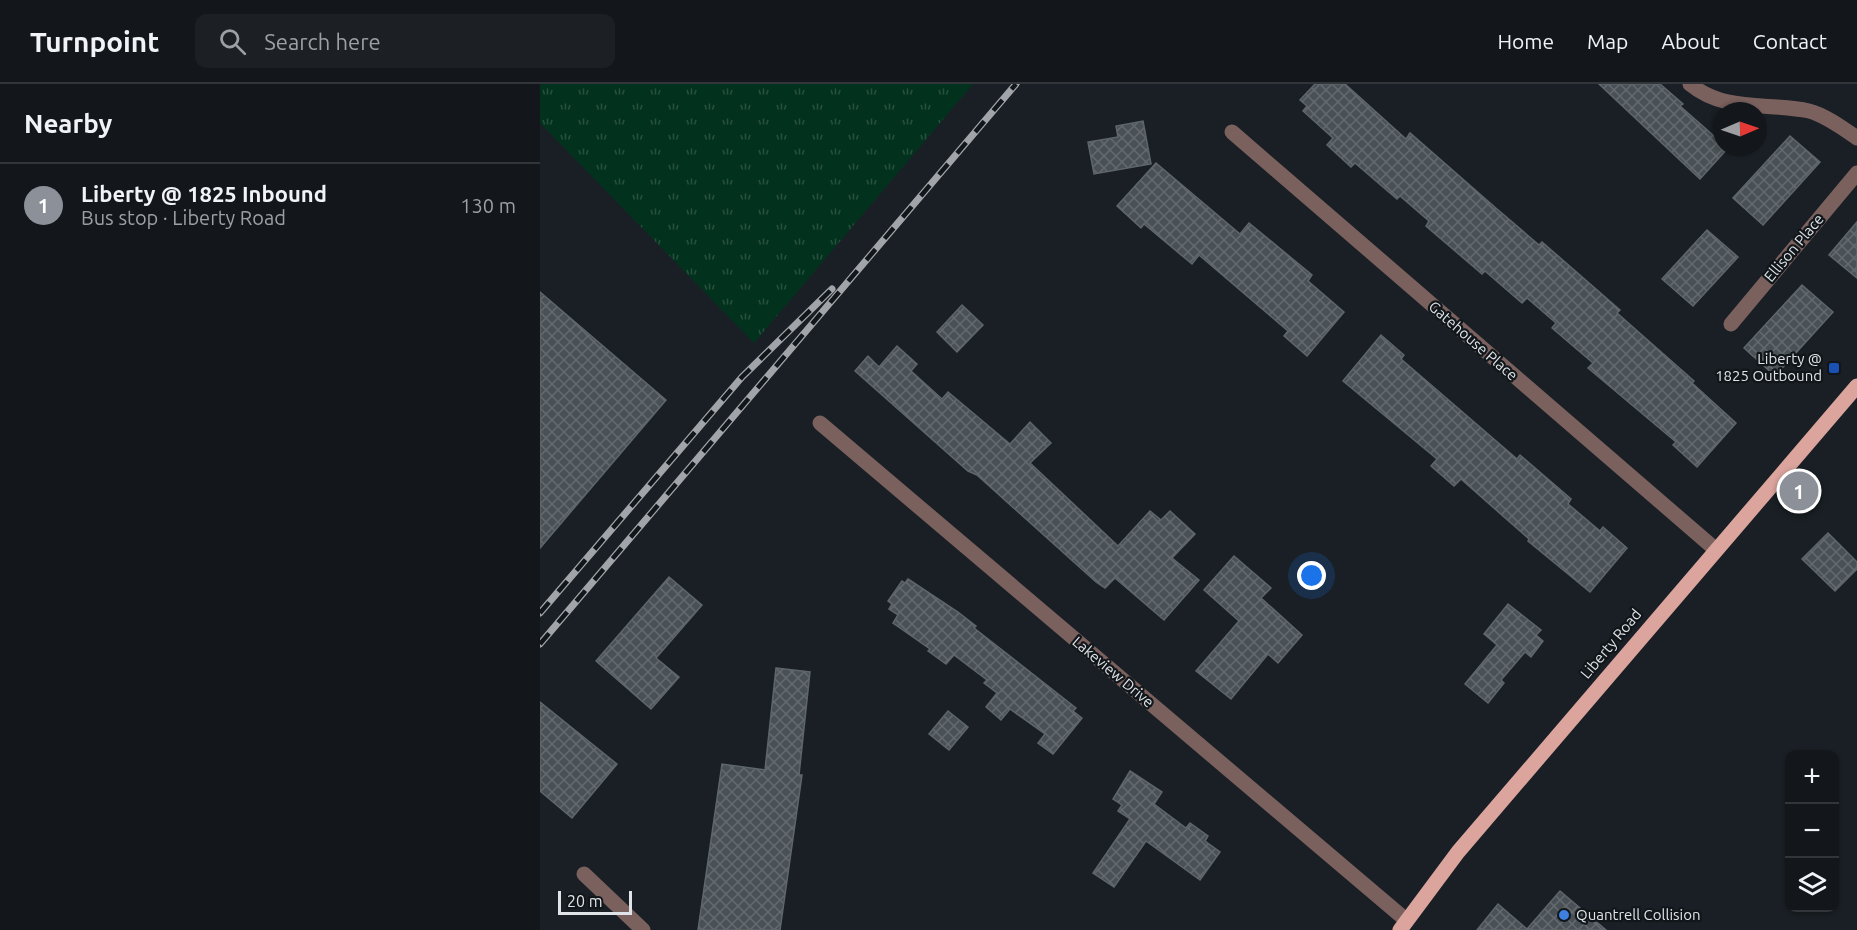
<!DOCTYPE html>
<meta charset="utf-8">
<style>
:root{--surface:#13171b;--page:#1c2024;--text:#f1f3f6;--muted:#9d9fa3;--line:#32363a;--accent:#8c9099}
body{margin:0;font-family:Ubuntu,sans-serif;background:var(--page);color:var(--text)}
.controls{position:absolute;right:18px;bottom:18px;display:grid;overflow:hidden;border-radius:12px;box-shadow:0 2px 4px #0004}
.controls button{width:54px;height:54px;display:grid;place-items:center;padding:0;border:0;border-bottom:2px solid var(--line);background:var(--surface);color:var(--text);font:30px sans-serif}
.compass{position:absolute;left:1173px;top:18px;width:54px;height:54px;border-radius:50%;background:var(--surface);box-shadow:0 2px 4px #0004;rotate:88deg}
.scale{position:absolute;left:18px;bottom:15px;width:74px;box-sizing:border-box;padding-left:6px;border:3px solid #e0e4e8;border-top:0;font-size:16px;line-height:21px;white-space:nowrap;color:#e0e4e8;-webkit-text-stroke:4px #10161a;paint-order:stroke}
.you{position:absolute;left:772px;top:492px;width:21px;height:21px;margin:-15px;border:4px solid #fff;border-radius:50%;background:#1a73e8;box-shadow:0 0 0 9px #1a73e833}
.badge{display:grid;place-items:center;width:39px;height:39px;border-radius:50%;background:var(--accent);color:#fff;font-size:20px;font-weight:700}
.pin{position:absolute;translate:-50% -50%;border:3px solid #fff;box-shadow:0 2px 6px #0006}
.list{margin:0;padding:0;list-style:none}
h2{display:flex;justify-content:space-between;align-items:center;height:78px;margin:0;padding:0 24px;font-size:26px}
h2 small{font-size:20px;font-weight:400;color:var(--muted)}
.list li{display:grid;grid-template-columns:39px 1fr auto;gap:18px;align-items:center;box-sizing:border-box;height:84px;padding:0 24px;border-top:2px solid var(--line)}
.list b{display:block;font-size:22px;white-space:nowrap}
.list p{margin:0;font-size:20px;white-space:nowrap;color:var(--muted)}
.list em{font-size:20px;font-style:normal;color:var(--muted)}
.icon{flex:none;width:33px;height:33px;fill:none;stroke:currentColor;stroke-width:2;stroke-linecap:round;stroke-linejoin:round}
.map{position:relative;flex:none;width:1317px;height:846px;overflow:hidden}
header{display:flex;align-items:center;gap:36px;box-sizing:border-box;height:84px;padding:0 30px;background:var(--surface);border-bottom:2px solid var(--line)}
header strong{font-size:28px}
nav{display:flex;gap:33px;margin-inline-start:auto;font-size:21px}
.search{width:420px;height:54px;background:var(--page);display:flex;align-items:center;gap:15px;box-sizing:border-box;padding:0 21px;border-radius:12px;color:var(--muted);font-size:22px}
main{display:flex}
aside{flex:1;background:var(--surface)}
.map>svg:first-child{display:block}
</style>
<header>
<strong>Turnpoint</strong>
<div class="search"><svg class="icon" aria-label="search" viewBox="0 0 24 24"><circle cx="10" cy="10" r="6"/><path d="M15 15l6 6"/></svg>Search here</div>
<nav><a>Home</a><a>Map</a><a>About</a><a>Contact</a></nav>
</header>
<main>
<aside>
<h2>Nearby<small></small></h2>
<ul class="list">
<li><span class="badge">1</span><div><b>Liberty @ 1825 Inbound</b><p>Bus stop · Liberty Road</p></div><em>130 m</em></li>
</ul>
</aside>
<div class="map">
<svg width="1317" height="846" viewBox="0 0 1317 846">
<defs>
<pattern id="grass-tufts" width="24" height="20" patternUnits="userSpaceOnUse" patternTransform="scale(1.5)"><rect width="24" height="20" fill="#02321d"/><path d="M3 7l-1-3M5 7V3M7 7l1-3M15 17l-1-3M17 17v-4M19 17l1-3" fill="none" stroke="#27503e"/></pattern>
<pattern id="building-cross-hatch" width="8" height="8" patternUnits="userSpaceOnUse" patternTransform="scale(1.5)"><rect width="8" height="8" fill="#4a5156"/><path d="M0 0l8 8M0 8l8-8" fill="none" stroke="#646a6e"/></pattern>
</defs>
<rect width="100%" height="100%" fill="#191f24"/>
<!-- grass -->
<polygon fill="url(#grass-tufts)" points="0,0 433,0 214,259 0,39"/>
<!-- building -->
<g fill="url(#building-cross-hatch)" stroke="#5e666c" stroke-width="1.5">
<polygon points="775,0 805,0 866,55 870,49 957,125 999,161 1002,158 1080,226 1077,229 1154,297 1152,299 1196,339 1157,383 1133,361 1136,358 1048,284 1053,279 1012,244 1016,239 987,214 982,219 945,187 942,190 886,142 889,137 860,112 857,115 815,79 811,83 787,61 793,54 763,27 767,22 760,16"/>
<polygon points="1059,0 1120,0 1143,20 1140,22 1182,59 1182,63 1188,64 1160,95"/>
<polygon points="603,37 611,80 554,90 548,58 578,53 576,42"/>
<polygon points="1250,52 1280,78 1223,141 1193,114"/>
<polygon points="616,79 700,150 709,139 772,191 768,197 804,228 767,272 744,252 748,247 659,171 652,180 604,140 601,144 577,122"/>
<polygon points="1317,138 1317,194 1289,171"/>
<polygon points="1167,146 1198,173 1153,222 1122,195"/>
<polygon points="1262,201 1293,228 1235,292 1204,264"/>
<polygon points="0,208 126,316 0,464"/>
<polygon points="422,221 443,241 417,268 397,248"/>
<polygon points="841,251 864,271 861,275 977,375 980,371 1031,415 1028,420 1060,447 1063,443 1087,464 1050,508 988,457 989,455 921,395 914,402 891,382 897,375 803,297"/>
<polygon points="357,262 377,280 371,287 402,315 408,308 470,360 490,338 511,359 490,379 578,462 610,427 621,436 630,427 655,450 632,474 659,496 624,536 575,494 565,504 556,498 437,391 428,387 315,287 328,272 339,283"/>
<polygon points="1288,449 1317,478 1317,485 1295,507 1262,475"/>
<polygon points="694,472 731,504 721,514 762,551 738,579 728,570 691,615 656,587 699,537 664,506"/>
<polygon points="129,493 162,521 116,574 139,593 111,625 56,577"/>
<polygon points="368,495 418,528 436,542 434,544 536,624 533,627 542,634 513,670 498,659 505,650 470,625 461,636 446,623 457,609 444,599 447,596 414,571 406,580 388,567 390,565 353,539 358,531 349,525 352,520 348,517 362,497 365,499"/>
<polygon points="968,520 1001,546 996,551 1003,557 991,573 985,568 961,596 964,599 948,619 925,600 957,561 944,550"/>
<polygon points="236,584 270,588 259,691 262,691 240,846 158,846 182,680 225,686"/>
<polygon points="0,618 77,680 32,734 0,707"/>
<polygon points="408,627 428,643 409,666 389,650"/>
<polygon points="590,687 622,708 614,720 646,744 650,739 668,752 665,757 680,768 660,796 606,757 574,803 553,789 590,735 578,727 582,721 573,715"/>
<polygon points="1020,807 1066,846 937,846 958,820 987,845"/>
</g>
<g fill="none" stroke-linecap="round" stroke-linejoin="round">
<!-- minor -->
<g stroke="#7b615e" stroke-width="15">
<path d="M1150,0c35,29 78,18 119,27 16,4 35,18 48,27"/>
<polyline points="692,48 1175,465"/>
<polyline points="1191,240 1317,89"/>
<polyline points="280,339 866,836"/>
<polyline points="44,790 103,846"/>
</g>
<!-- major -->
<polyline stroke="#dba59e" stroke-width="15" points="860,846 918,768 1317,302"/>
<defs>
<g id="rail">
<polyline points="0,529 202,293 292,205"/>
<polyline points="0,560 476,0"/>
</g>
</defs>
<!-- rail casing -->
<use href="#rail" stroke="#a1a5aa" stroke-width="7"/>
<!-- rail -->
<use href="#rail" stroke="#10161a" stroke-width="4.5" stroke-dasharray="14" stroke-linecap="butt"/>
</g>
<!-- markers -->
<rect fill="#1a4fb4" stroke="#10161a" stroke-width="2" x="1288" y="278" width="12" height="12" rx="3"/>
<circle fill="#3f7fe0" stroke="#10161a" stroke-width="2" cx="1024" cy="831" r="6"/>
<g text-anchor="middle" stroke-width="4.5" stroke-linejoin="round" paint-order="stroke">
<!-- street labels -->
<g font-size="15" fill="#e0e4e8" stroke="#10161a">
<text transform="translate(1254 164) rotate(-50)" y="5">Ellison Place</text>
<text transform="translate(933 257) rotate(41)" y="5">Gatehouse Place</text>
<text transform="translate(1071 560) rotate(-50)" y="5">Liberty Road</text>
<text transform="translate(573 588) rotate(40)" y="5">Lakeview Drive</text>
</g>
<!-- poi labels -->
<g font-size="15" fill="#e0e4e8" stroke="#10161a" text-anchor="end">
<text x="1282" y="280">Liberty @<tspan x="1282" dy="17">1825 Outbound</tspan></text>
<text x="1036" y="836" text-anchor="start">Quantrell Collision</text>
</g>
</g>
</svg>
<div class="controls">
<button>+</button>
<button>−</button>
<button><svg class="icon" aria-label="layers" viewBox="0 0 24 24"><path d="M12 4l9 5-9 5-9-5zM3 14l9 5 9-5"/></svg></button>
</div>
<svg class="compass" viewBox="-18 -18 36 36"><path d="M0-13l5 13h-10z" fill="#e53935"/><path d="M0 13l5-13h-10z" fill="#9d9fa3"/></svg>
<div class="scale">20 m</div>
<div class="you"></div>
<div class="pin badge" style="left:1259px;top:407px">1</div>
</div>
</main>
